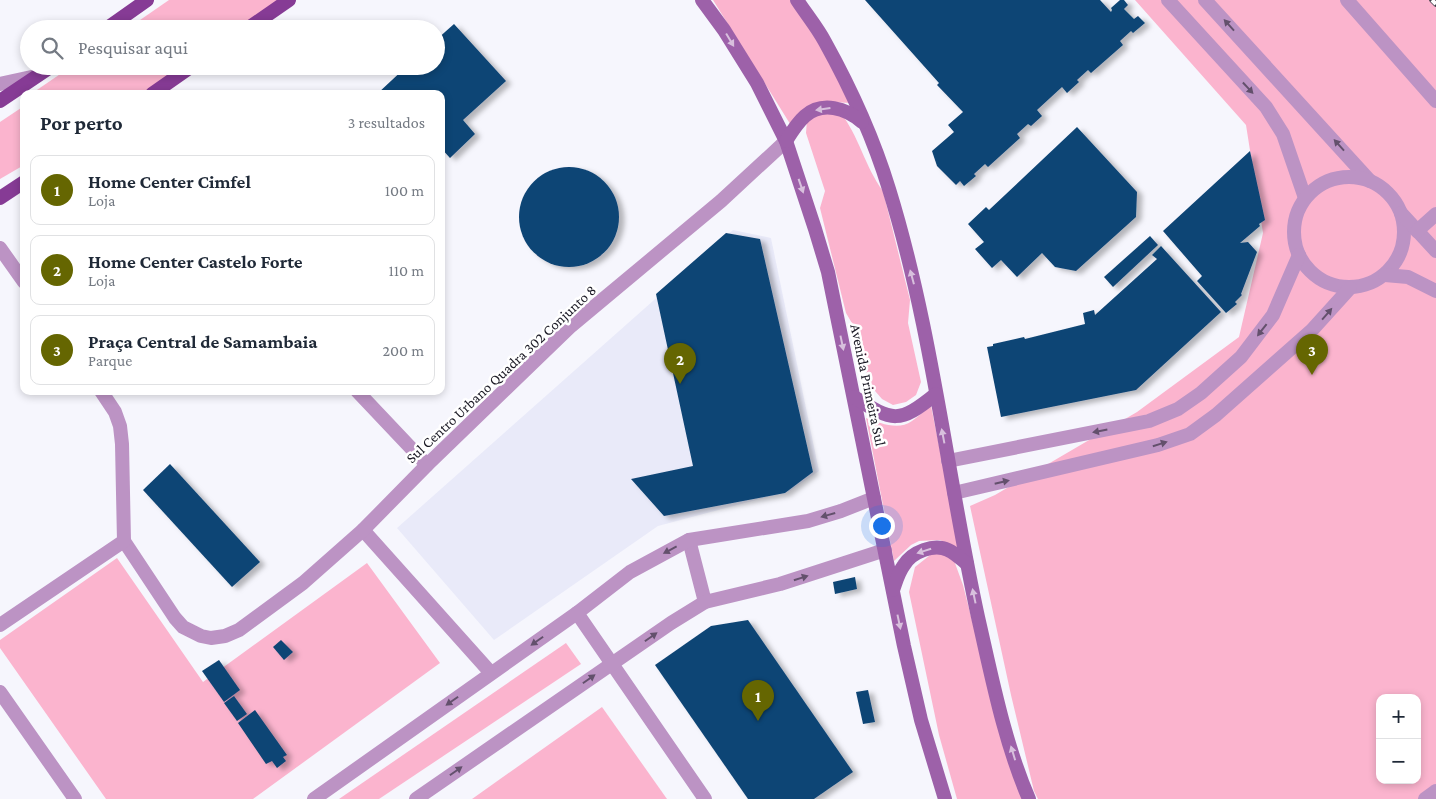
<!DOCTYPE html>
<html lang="pt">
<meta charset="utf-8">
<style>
:root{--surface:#fff;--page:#f6f6f7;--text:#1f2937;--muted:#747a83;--line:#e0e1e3;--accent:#656601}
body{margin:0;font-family:"Crimson Pro",serif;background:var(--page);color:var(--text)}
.controls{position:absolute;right:15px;bottom:15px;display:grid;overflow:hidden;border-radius:10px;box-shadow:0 2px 8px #0003}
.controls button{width:45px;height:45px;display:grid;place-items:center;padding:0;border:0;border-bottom:1px solid var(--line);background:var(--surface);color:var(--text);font:25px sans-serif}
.you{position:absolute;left:881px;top:525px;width:18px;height:18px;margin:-12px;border:4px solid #fff;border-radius:50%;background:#1a73e8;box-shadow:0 0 0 8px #1a73e833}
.badge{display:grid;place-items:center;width:32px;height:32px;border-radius:50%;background:var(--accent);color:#fff;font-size:16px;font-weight:700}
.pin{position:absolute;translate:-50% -41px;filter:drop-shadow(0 1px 2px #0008)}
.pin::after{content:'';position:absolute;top:26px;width:18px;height:15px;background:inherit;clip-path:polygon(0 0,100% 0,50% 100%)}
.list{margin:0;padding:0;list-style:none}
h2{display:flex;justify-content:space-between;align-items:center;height:65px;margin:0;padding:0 20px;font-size:21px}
h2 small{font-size:16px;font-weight:400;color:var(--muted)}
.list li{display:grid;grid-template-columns:32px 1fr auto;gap:15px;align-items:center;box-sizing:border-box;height:70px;margin:0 10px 10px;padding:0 10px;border:1px solid var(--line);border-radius:10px}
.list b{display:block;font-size:19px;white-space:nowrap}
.list p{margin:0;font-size:16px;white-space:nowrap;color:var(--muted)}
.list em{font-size:16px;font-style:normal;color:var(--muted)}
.icon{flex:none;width:28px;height:28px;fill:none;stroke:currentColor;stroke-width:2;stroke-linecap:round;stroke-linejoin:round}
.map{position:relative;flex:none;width:1436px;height:799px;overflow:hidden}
.search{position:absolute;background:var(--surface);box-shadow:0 2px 8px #0003;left:20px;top:20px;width:425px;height:55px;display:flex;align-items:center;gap:12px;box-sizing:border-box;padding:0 18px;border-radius:28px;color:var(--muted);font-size:19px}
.panel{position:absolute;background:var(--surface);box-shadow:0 2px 8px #0003;left:20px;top:90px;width:425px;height:305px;border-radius:10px}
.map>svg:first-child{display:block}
</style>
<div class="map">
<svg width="1436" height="799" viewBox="0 0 1436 799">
<defs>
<filter id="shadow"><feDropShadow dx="5.5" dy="3" stdDeviation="2.5" flood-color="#0004"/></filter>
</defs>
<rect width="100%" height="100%" fill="#f6f6fd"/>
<!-- built -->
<polygon fill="#e9eaf9" points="733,230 771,238 819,471 790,491 658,526 494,640 397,528"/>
<!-- green -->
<g fill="#fbb4ce" fill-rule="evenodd">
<polygon points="169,0 283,0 241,29 127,29"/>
<polygon points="713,0 790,0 819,43 850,103 834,102 792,127"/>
<path d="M1135,0h301v799h-398l-4,-8 -23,-96 -41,-189 25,-11 142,-83 102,-75 24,-104 -17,-108zM1380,698h37v82h-37z"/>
<polygon points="72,66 186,66 145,94 31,94"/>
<polygon points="24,106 24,165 0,179 0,122"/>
<path d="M817,112h23c19,24 25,55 43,79l27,109 -2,23 13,59 -5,13 -10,7 -13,3 -11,-6 -13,-15 -10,-49 -13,-22 -26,-105 5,-17 -19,-58 1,-13z"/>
<path d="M931,406l29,143 -20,-9 -21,1 -8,4 -17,16 -28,-143c14,5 32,13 46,3 7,-5 12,-10 19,-15z"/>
<polygon points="934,552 952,555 963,585 993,703 1023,799 957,799 939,735 909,592 915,567"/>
<polygon points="117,558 203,682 367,563 440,663 253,799 106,799 0,648 0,640"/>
<polygon points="566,643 581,664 379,799 339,799"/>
<polygon points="602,707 667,799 472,799"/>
</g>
<!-- building -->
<g fill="#0f4474" filter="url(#shadow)">
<polygon points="865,0 1100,0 1111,12 1112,10 1111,8 1120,0 1124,0 1128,5 1124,9 1134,19 1138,16 1145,23 1133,33 1131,31 1120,41 1123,45 1091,73 1088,70 1077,80 1079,82 1067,93 1062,87 1037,110 1042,116 1031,126 1028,124 1017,134 1020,138 988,167 985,164 974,174 976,176 964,186 960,181 956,185 937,166 932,151 954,132 948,125 963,112 937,85 939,83"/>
<polygon points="454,24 506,81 463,120 475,134 450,158 441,148 441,94 377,94 407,66 436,66 436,40"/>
<polygon points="1077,127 1137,192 1136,217 1076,271 1055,267 1042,253 1017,277 1001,260 992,268 975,249 984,242 968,224 986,207 989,210"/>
<polygon points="1250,151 1265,220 1259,224 1260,226 1240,243 1248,242 1257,252 1241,294 1242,295 1235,302 1237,304 1226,313 1197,281 1202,276 1163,231"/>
<circle cx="569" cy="217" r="50"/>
<polygon points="726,233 760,239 813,472 785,493 664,516 631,479 693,466 656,294"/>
<polygon points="1150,236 1158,245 1113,287 1104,277"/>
<polygon points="1161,246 1221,312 1136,390 1001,417 987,347 993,346 993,344 1024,337 1025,339 1085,324 1083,313 1094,310 1095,315 1157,259 1152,255"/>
<polygon points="170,464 260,562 232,587 143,490"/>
<polygon points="855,577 857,589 835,594 833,582"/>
<polygon points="748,620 853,772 814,799 748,799 655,665 711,626"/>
<polygon points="281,640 293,652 284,660 273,647"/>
<polygon points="219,660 240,690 224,702 202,671"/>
<polygon points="868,690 875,722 863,724 856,692"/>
<polygon points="234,696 247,714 237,721 224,703"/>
<polygon points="255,710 287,755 283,757 286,761 277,768 272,761 266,764 238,723"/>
</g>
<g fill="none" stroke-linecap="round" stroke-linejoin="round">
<!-- minor -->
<g stroke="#bc93c4" stroke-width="14">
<polyline points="1168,0 1266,107 1283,134 1305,198"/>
<polyline points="1205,0 1370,181"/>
<polyline points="1347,0 1436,101"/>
<polyline points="0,84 36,76"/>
<circle cx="1349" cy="232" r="55"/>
<polyline points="1401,213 1436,251"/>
<polyline points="1417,231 1436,214"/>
<polyline points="0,248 24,282"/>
<polyline points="1385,275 1408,277 1436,291"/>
<polyline points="357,391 427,465"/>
<polyline points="948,461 1149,421 1178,409 1201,393 1241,357 1273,315 1299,255"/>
<polyline points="954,493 1158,445 1190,434 1216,415 1312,330 1350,288"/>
<polyline points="363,530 491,673"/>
<polyline points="689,540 705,602"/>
<polyline points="124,541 175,618 183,627 201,636 211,638 225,636 239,630 303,583 363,530 427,465 571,326 721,201 786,141"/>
<polyline points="577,613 705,799"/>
<polyline points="0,625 124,541 122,444 120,426 115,412 101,391"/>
<polyline points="0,692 75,799"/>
<polyline points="314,799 577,613 630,572 689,540 808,521 841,511 874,498"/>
<polyline points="416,799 671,623 705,602 780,584 885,550"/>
<polyline points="1425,799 1436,791"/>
</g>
<!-- secondary -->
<g stroke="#9d61a9" stroke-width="14">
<polyline points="702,0 724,30 757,83 786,141 815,229 828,272 904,646 921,720 945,799"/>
<path d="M797,0c9,14 20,27 28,42 25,45 49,98 64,147 43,139 58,286 89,428 14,61 26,124 51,182"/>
<path d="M786,141c5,-8 11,-18 19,-25 17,-15 41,-8 57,6"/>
<path d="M854,397c39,25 45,27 82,-3"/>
<path d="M893,590c3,-8 5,-17 11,-25 8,-13 30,-22 44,-15 7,3 13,9 19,14"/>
</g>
<!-- primary -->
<g stroke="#863b95" stroke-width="14">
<polyline points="106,29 147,0"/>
<polyline points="247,29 289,0"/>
<polyline points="152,94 192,66"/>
<polyline points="0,101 52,66"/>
<polyline points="0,198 24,182"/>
</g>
<defs>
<polyline id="rail" points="1432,0 1436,4"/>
</defs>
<!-- rail casing -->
<use href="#rail" stroke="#403f49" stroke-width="5.5"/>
<!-- rail -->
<use href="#rail" stroke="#fff" stroke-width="4" stroke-dasharray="11" stroke-linecap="butt"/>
</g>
<!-- one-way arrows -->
<defs><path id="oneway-solid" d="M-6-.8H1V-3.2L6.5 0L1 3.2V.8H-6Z" transform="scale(1.25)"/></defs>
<g fill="#63506c">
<use href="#oneway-solid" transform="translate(1229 25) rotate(-132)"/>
<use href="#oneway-solid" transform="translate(1248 88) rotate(47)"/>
<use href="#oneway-solid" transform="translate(1339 145) rotate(-132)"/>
<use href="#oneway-solid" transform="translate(1327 314) rotate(-49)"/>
<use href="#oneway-solid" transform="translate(1262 330) rotate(128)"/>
<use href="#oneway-solid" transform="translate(1100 431) rotate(169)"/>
<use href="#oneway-solid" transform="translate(1160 444) rotate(-17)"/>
<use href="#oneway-solid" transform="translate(1002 482) rotate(-13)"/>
<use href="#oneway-solid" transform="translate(828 515) rotate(164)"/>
<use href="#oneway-solid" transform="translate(670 550) rotate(152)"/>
<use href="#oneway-solid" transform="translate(801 578) rotate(-18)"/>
<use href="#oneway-solid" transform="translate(651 637) rotate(-35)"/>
<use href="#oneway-solid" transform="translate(537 641) rotate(145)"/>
<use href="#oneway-solid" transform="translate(589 679) rotate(-35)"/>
<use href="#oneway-solid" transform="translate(452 701) rotate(145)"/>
<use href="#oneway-solid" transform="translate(456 771) rotate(-35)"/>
</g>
<g fill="#d8c0dd">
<use href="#oneway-solid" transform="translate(730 40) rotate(59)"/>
<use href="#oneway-solid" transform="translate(823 109) rotate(172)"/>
<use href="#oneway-solid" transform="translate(801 186) rotate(71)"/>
<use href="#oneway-solid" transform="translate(912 277) rotate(-105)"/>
<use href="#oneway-solid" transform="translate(842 343) rotate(78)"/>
<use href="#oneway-solid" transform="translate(943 436) rotate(-101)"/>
<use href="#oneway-solid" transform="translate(924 551) rotate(162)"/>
<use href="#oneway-solid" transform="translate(974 596) rotate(-102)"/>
<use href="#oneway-solid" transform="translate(899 622) rotate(78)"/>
<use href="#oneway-solid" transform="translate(1013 753) rotate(-107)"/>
</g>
<g text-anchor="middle" stroke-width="5" stroke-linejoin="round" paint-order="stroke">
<!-- street labels -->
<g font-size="15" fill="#1a1924" stroke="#fff">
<text transform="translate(501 374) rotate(-43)" y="5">Sul Centro Urbano Quadra 302 Conjunto 8</text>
<text transform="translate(868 385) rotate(78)" y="5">Avenida Primeira Sul</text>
</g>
</g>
</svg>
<div class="controls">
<button>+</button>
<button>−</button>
</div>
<div class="you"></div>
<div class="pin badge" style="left:758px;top:721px">1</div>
<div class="pin badge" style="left:680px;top:384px">2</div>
<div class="pin badge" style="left:1312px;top:375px">3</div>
<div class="search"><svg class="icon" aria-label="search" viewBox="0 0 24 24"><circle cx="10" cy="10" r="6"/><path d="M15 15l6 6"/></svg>Pesquisar aqui</div>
<section class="panel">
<h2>Por perto<small>3 resultados</small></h2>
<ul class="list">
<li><span class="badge">1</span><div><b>Home Center Cimfel</b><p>Loja</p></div><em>100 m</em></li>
<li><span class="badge">2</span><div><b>Home Center Castelo Forte</b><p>Loja</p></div><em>110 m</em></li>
<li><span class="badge">3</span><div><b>Praça Central de Samambaia</b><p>Parque</p></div><em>200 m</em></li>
</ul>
</section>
</div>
